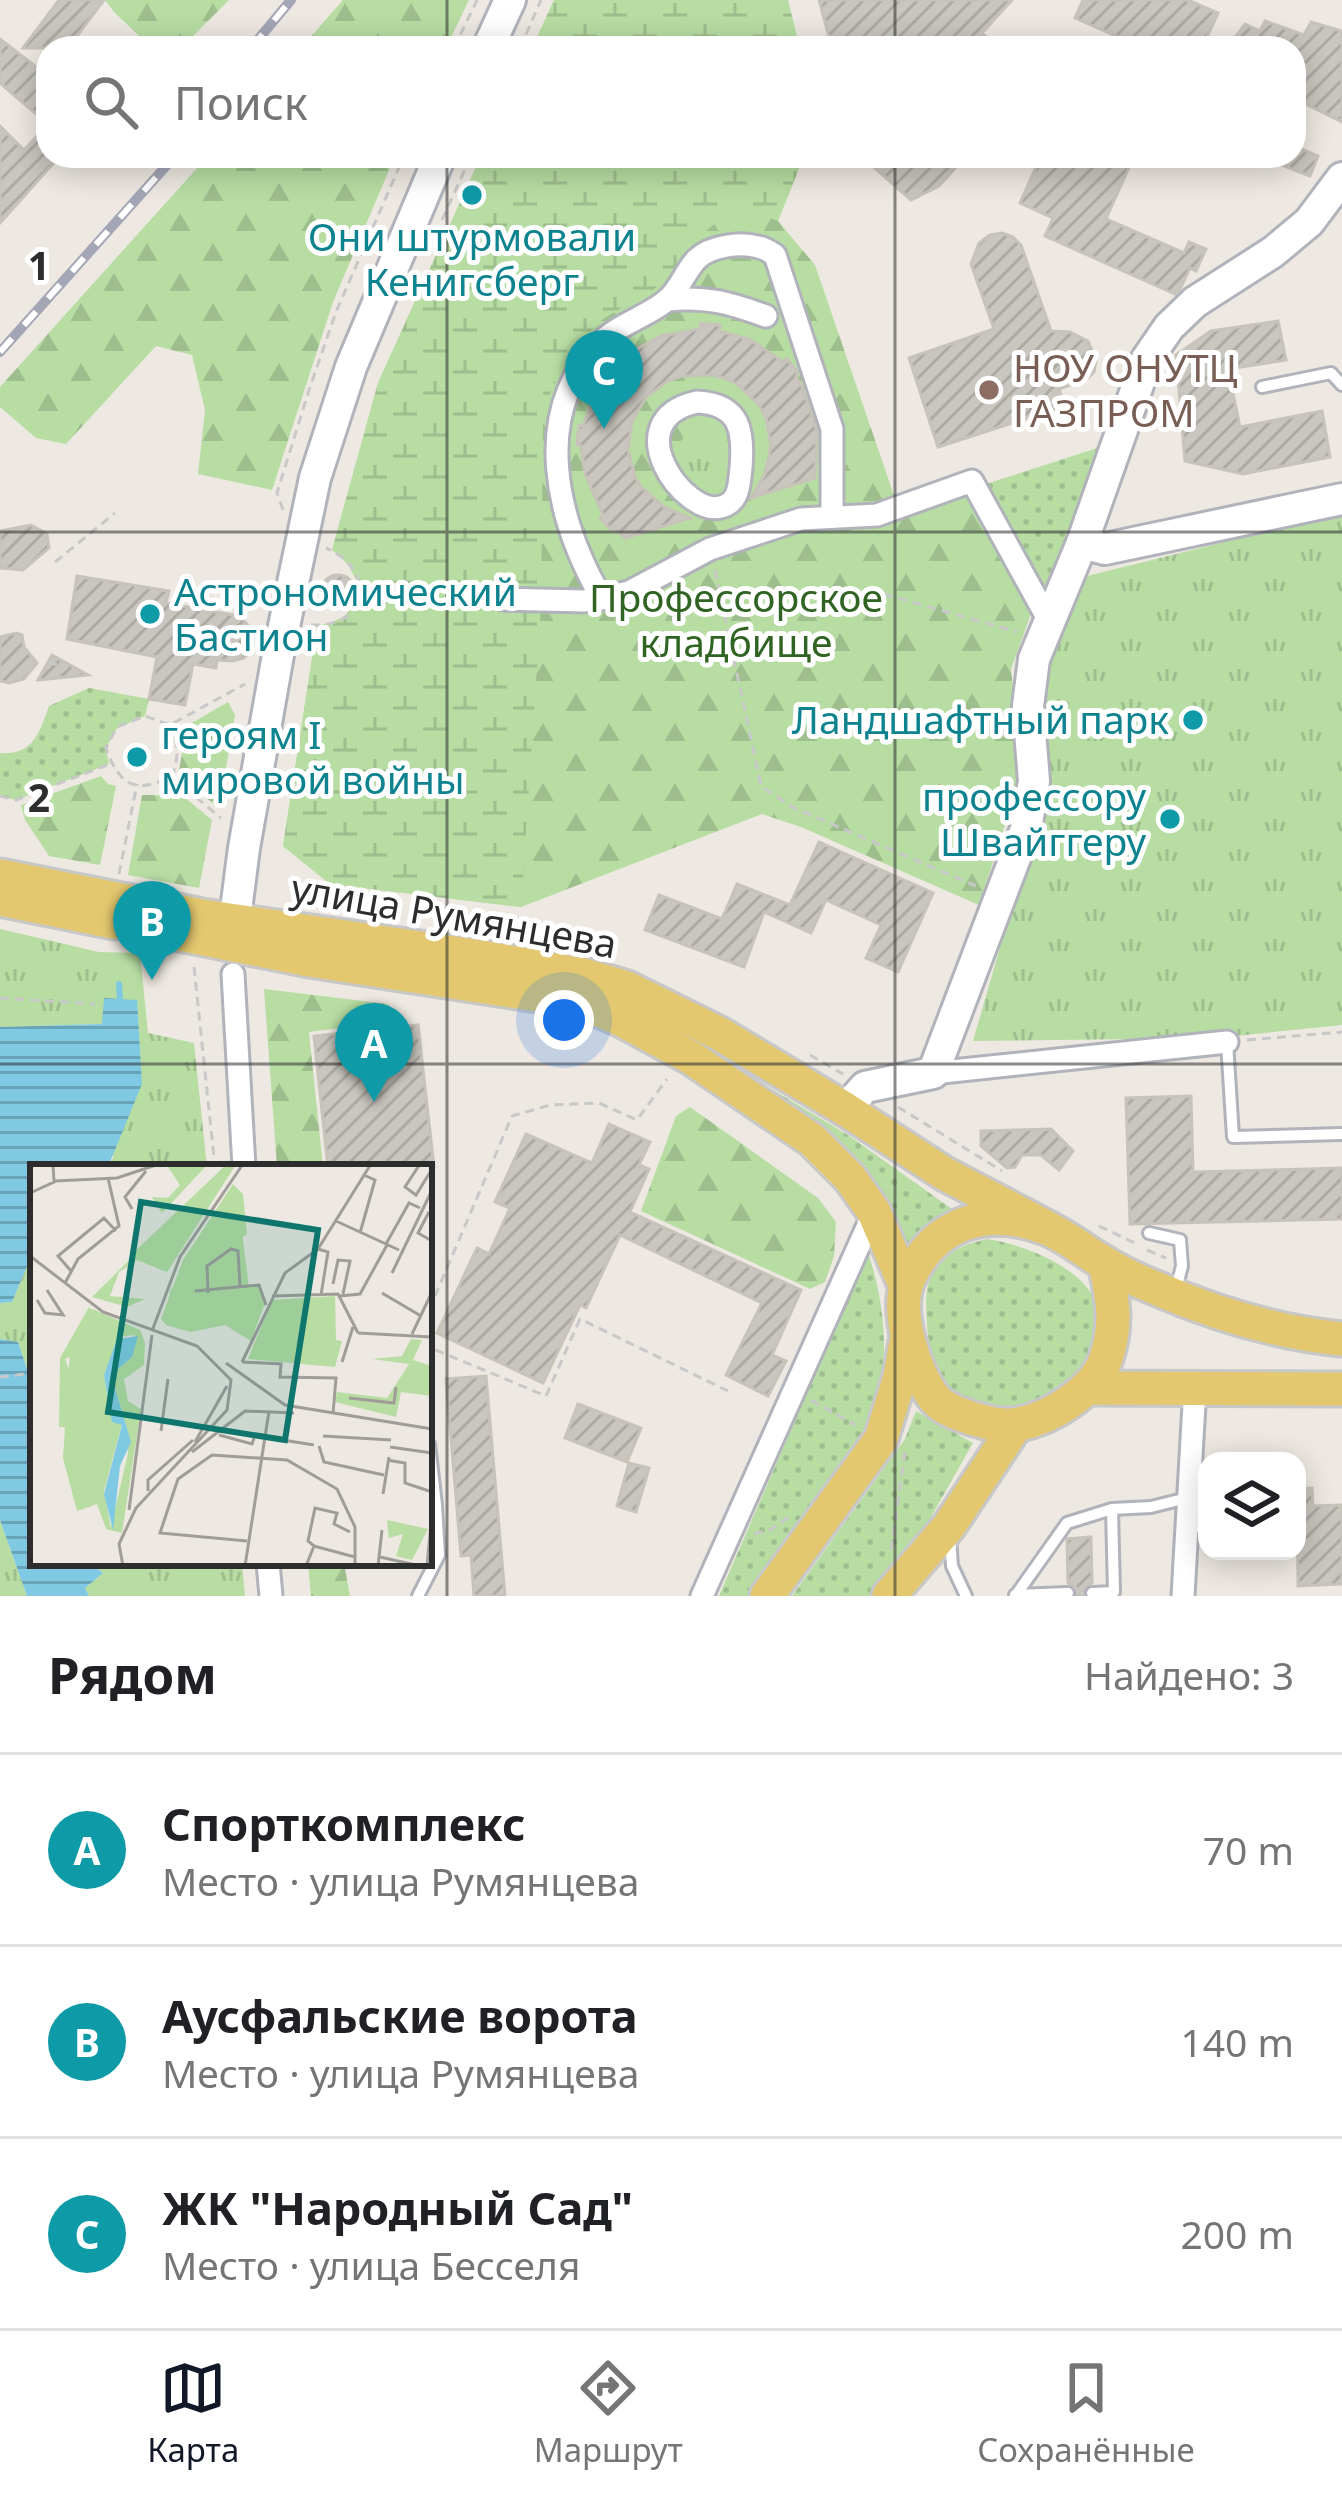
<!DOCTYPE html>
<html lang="ru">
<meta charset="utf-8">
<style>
:root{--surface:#fff;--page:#f2f2f2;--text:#202124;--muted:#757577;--line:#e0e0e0;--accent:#111827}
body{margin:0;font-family:"Noto Sans",sans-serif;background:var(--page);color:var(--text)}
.controls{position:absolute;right:36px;bottom:36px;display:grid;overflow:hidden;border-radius:24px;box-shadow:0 6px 30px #0003}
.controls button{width:108px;height:108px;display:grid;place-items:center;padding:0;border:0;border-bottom:3px solid var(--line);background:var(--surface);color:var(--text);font:60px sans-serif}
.you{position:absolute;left:564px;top:1020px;width:42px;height:42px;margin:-30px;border:9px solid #fff;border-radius:50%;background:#1a73e8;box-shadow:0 0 0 18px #1a73e833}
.badge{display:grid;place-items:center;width:78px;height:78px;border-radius:50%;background:var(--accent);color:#fff;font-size:39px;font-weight:700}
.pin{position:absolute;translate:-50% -99px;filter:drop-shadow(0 3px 6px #0008)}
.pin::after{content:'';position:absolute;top:63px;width:42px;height:36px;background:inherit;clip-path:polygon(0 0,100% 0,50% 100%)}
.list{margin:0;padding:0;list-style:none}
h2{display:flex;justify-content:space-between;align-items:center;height:156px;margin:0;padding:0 48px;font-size:51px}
h2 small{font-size:39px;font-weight:400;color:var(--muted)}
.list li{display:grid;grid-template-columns:78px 1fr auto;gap:36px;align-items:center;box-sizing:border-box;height:192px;padding:0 48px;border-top:3px solid var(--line)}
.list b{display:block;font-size:45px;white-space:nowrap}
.list p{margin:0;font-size:39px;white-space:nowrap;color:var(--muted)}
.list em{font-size:39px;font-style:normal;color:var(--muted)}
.icon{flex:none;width:66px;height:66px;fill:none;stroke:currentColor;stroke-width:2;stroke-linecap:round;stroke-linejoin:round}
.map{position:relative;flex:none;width:1342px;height:1596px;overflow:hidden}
.search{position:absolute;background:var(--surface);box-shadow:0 6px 30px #0003;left:36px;right:36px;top:36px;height:132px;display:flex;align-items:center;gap:30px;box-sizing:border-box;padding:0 42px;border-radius:36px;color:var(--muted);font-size:45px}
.sheet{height:732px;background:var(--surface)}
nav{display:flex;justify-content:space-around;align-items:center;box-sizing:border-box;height:168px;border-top:3px solid var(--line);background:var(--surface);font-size:33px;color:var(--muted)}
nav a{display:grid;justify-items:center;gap:6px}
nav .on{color:var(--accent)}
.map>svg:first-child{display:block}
</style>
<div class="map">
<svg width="1342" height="1596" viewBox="0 0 1342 1596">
<defs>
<pattern id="grass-dots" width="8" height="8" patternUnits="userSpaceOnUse" patternTransform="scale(3)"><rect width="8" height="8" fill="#b7dda3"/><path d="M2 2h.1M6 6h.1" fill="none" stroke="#9ebe8d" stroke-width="1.8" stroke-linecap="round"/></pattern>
<pattern id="forest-firs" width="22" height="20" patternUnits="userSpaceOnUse" patternTransform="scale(3)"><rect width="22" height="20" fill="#b7dda3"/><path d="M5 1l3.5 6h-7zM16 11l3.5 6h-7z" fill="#9ebe8d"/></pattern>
<pattern id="wetland-marsh" width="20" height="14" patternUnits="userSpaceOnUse" patternTransform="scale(3)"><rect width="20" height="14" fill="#b7dda3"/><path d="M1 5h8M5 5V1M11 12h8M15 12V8" fill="none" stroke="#9ebe8d"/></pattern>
<pattern id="park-tufts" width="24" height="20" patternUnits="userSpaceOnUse" patternTransform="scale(3)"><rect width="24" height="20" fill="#b7dda3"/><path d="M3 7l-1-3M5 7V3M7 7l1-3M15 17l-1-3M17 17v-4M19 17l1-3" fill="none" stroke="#9ebe8d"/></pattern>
<pattern id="water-rules" width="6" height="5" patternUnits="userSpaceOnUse" patternTransform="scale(3)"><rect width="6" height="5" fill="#7fc9e3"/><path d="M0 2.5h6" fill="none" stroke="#68a4b8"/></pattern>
<pattern id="building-hatch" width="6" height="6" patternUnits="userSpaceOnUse" patternTransform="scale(3)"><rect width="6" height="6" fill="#c9c6bf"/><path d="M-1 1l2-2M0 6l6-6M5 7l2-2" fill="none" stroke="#adaaa4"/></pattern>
</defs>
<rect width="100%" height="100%" fill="#ede8e1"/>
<!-- grass -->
<g fill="url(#grass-dots)">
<polygon points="1113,443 1047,604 983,485"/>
<path d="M89,688l60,11 -4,17 -28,12 -11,20 3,16 -93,36 -16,-4v-43c34,2 39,-20 49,-47z"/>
<polygon points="722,1059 848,1135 959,1214 909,1251 892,1216"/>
<path d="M987,1239c36,5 103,30 111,71 1,6 0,12 -1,19 0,21 -15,40 -32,52 -71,52 -132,39 -138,-56 -1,-17 -3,-39 7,-54 12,-20 32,-27 53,-32z"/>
<path d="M868,1252c17,52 24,113 3,165 -7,20 -22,38 -33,56 -27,42 -56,83 -86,123h-33z"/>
<polygon points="916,1411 973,1443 915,1545 872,1596 792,1596 905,1439"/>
</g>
<!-- forest -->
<g fill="url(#forest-firs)">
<polygon points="105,0 229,0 181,48 152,48 114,12"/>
<polygon points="343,0 469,0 446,48 301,48"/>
<polygon points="208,156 395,156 333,302 272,490 198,474 205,410 192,355 156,346 66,444 36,438 0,407 0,387"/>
<path d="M481,156h323l-26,65 37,44 85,248 68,-22 67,112 -24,66 11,104 -43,132 -178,-78 -39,-13 -241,93 -191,-23 -47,-38 34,-220c28,-5 32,-11 45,-35l-16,-30 -14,-11 46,-167z"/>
<polygon points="228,702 235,715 219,808 178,776 183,748 181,729"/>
<polygon points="101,776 108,784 116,786 100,865 49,856 25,820 21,805"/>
<polygon points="173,788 212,820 199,888 128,875 142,795 158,795"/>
<polygon points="264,989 388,1004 395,1021 309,1032 323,1167 277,1167"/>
<polygon points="690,1107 818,1198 836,1222 834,1256 825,1282 810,1289 641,1211 676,1116"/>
<polygon points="308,1563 344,1563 350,1596 311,1596"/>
</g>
<!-- wetland -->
<g fill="url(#wetland-marsh)">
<polygon points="554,0 788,0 800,48 532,48"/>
<path d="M481,156h323l-26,65 -42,-16 -49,43 -23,35 -61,36 -31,30 -21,41 -8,33 -2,183 -20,301 -191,-23 -47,-38 34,-220c54,-11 56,-45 15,-76l46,-167z"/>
</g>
<!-- park -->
<g fill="url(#park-tufts)">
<circle cx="705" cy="457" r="29"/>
<polygon points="1342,513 1342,1025 1215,1038 973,1041 1014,899 1043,781 1045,659 1087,576"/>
<polygon points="0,929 99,952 140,953 148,1033 194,1043 207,1167 108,1167 113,1158 103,1024 0,1027"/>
<polygon points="33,1252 33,1387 18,1342 0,1339 0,1303 12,1302"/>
<polygon points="0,1520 27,1596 0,1596"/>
<polygon points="90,1563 242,1563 245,1596 89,1596 85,1588 103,1573"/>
</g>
<!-- water -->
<g fill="url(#water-rules)">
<polygon points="104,998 137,1000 142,1084 108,1167 33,1167 33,1252 12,1302 0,1303 0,1027 102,1024"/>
<polygon points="0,1339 18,1342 33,1387 33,1563 90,1563 103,1573 85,1588 89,1596 27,1596 0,1520"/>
</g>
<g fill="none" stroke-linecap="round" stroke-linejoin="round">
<!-- stream -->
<polyline stroke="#7fc9e3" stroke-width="6" points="119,984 120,999"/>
</g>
<!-- building -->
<g fill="url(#building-hatch)" stroke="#c8c3ba" stroke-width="3">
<polygon points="59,0 104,0 68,48 23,48"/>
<polygon points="819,0 1012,0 982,33 998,48 832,48"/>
<polygon points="1083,0 1188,0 1218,13 1202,48 1143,48 1075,18"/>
<polygon points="1265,21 1304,35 1311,22 1342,31 1342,122 1294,98 1294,48 1251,48 1253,45 1236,36 1245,24 1260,31"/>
<polygon points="0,39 48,76 48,156 60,156 0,223 0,126 24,150 48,124 0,83"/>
<polygon points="1294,146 1318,156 1310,176 1261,157 1294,156"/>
<polygon points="861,156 966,156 939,186 911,200"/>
<polygon points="1041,156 1134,156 1106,219 1184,253 1189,242 1206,249 1196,271 1190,268 1180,289 1175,294 1045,236 1053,218 1020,203"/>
<polygon points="1002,233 1013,237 1021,245 1051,331 1070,332 1088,341 1096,360 1094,372 1087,379 1059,389 1065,406 938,447 909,358 994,329 971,264 979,243 990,235"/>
<polygon points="1278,321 1286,360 1228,369 1240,427 1322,411 1330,457 1243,474 1185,461 1176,355 1211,331"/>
<polygon points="701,323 720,325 719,331 751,340 783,362 787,359 798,372 796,377 802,387 817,431 815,478 751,498 765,474 771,446 766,418 759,405 738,385 725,378 711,375 682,376 668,381 646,397 632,422 628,450 635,477 642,488 664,507 690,518 625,538 616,530 613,532 600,518 603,515 585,474 581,446 577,445 579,425 583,426 593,399 617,363 613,359 628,346 633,351 661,336 700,329"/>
<polygon points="31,525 47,534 49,548 23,570 0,568 0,531"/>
<circle cx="338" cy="592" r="17"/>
<polygon points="77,576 169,591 166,603 239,616 250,627 254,638 250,652 244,658 233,661 217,660 216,668 193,664 185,705 149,699 157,657 67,639"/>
<polygon points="16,633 22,635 24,647 37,663 24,679 9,683 0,681 0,637"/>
<polygon points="52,655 88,675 38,680"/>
<polygon points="819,842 933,893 898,972 866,958 881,925 826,900 811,933 764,912 744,967 645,930 659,895 722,919 737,884 790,905"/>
<polygon points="418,1025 434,1167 328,1167 314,1036"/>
<polygon points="1191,1096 1193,1172 1342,1168 1342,1219 1130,1224 1126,1098"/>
<polygon points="609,1124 650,1142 639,1165 649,1169 630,1212 801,1290 772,1355 786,1361 768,1396 726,1375 762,1303 620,1235 586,1308 580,1305 543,1383 437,1333 477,1248 489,1254 510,1208 495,1202 526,1134 592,1163"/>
<polygon points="1051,1129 1073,1151 1059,1170 1041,1155 1022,1155 1015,1167 1007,1168 981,1146 981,1131"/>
<polygon points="486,1376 505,1596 474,1596 471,1555 461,1556 446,1379"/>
<polygon points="578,1404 641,1428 627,1462 565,1438"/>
<polygon points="629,1463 649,1468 636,1512 617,1506"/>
<polygon points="1312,1488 1313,1506 1342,1505 1342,1584 1298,1586 1297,1489"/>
<polygon points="1091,1537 1092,1583 1084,1588 1083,1596 1077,1596 1076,1587 1068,1583 1067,1539"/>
</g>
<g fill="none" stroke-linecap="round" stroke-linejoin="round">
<defs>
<g id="lane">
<polyline points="1262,387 1331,373 1342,385"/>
<polyline points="1227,1042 1233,1137 1342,1134"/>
<polyline points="1149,1233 1180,1240 1182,1266 1175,1293"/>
<polyline points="1188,1531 1207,1523"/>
<polyline points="950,1537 952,1566 966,1596"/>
<polyline points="1092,1593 1114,1592 1112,1509"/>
<polyline points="1015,1595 1068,1593"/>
<polyline points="1016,1595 1067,1523 1112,1509 1151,1507 1187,1498"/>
<polyline points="418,1596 439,1555 436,1505 429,1444"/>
</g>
<g id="street">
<path d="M668,300c39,-4 62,3 98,16"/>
<path d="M697,402c44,2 47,30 44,66 -2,16 -1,34 -20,39 -37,10 -106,-87 -24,-105z"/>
<polyline points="502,599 584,601 629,592 710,549 801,519 877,515 972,481 1049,621"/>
<path d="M602,599c-45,-78 -73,-185 -1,-257 19,-19 53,-28 69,-45 11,-11 16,-27 27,-38 13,-13 43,-17 61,-12 7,1 12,5 17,8l57,174v88"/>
<polyline points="233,974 244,1167"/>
<polyline points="933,1073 1227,1042"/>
<polyline points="268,1563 271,1596"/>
<polyline points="702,1596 874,1212"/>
<polyline points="1183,1596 1195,1387"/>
</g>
<g id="secondary">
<polyline points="488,48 510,0"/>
<polyline points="1082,543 1105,549 1342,499"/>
<polyline points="232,941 244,848 278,655 315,478 351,367 440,156"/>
<polyline points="845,1109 865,1087 933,1073 1026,829 1034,781 1028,706 1034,659 1082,543 1147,359 1169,327 1195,302 1273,252 1309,222 1342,178"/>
</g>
<g id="primary">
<polyline points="0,876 202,916 475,956 584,975 627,988 720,1034 845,1109 945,1174 1050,1229"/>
<polyline points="0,899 113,922"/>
<polyline points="175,933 309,960 544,996 585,1004 622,1020 690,1057 812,1140 850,1178 874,1212 905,1285"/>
<path d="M1105,1263c8,37 13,62 0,98 -12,31 -54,57 -86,63 -18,4 -45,-4 -62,-11 -9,-4 -16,-7 -22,-14 -21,-27 -41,-89 -26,-121 27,-57 79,-72 137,-50 16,6 32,18 47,28 20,13 42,24 65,33 58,25 121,44 184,50"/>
<polyline points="1086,1388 1342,1389"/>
<polyline points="767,1596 881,1439 900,1377 906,1342"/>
<polyline points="889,1596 949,1526 1016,1425"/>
</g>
</defs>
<!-- lane casing -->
<use href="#lane" stroke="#b1b3bb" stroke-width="16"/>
<!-- street casing -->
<use href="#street" stroke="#b1b3bb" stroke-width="27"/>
<!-- secondary casing -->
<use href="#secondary" stroke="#b1b3bb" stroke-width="36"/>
<!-- primary casing -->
<use href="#primary" stroke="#c8c8c8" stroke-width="39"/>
<!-- path -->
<g stroke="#c8c8c8" stroke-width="3" stroke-dasharray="9 6" stroke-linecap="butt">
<polyline points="454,48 477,0"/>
<polyline points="520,48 541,0"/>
<polyline points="442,220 471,156"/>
<polyline points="283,510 277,493 309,390 336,312 404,156"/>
<polyline points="55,562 115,513"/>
<polyline points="715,570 761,786 792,807 976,886"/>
<polyline points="362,590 486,589"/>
<polyline points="884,594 1017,632"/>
<path d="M311,625c59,3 66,-55 15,-77"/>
<polyline points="48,662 68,668"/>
<path d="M170,725c9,17 9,33 2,51 -37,19 -53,9 -66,-28l11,-21 28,-11 25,9 75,-41"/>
<polyline points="173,778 221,818"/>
<polyline points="0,796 16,800 110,764"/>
<polyline points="119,874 137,784"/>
<polyline points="130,946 156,952"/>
<polyline points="194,967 215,1167"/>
<polyline points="0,998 95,1004"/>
<polyline points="1247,1040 1342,1032"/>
<polyline points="810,1055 843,1074"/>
<polyline points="898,1107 1002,1171"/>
<polyline points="1099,1226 1139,1245"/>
<polyline points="1147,1250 1166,1258"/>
<polyline points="429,1310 512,1116 550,1105 599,1103 637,1120 667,1079"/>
<polyline points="429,1338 431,1348 546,1396 580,1319 728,1391"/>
<polyline points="0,1377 33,1373"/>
<polyline points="811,1400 855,1425"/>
<polyline points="754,1534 770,1530 793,1514"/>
<polyline points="891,1550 905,1452"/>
</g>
<!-- lane -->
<use href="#lane" stroke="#fff" stroke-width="10"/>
<!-- street -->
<use href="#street" stroke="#fff" stroke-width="21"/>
<!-- secondary -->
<use href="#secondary" stroke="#fff" stroke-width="30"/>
<!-- primary -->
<use href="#primary" stroke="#e3c86f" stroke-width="33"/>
<defs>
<g id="rail">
<polyline points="251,48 291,0"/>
<polyline points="0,352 175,156"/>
</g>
</defs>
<!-- rail casing -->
<use href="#rail" stroke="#a4a6b5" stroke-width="10"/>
<!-- rail -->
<use href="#rail" stroke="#fff" stroke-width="6" stroke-dasharray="18" stroke-linecap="butt"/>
</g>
<!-- grid -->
<path fill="none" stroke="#2d2d2d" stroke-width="3" stroke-opacity="0.55" d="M447,0v48M895,0v48M447,156v1440M895,156v1440M0,532h1342M0,1064h1342"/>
<!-- markers -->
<g fill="#0f9aa8" stroke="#fff" stroke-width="4.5">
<circle cx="472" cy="195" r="12"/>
<circle cx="150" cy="614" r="12"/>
<circle cx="1193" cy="720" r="12"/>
<circle cx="137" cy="757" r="12"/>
<circle cx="1170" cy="819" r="12"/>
</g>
<circle fill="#8d6e63" stroke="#fff" stroke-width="4.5" cx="989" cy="390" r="12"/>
<g text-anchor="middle" stroke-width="10" stroke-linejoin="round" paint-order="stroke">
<!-- culture labels -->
<g font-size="39" fill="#0d838f" stroke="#fff" text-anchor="start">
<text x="472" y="251" text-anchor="middle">Они штурмовали<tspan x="472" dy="45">Кенигсберг</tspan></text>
<text x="174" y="606">Астрономический<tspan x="174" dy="45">Бастион</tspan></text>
<text x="1169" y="734" text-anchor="end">Ландшафтный парк</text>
<text x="161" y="749">героям I<tspan x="161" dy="45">мировой войны</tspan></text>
<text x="1146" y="811" text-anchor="end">профессору<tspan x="1146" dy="45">Швайггеру</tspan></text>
</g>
<!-- education labels -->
<g font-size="39" fill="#785e54" stroke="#fff" text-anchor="start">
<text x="1013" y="382">НОУ ОНУТЦ<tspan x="1013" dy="45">ГАЗПРОМ</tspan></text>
</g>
<!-- park labels -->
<g font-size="39" fill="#306423" stroke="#fff">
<text x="736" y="612">Профессорское<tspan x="736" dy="45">кладбище</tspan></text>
</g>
<!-- street labels -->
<g font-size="39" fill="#2d2d2d" stroke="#fff">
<text transform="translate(454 916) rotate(10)" y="14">улица Румянцева</text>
</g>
</g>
<!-- overview -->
<g transform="translate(30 1164)">
<rect width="402" height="402" fill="#ede8e1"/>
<path d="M197,0h9l-69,108 -30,-12 -18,12 -9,24 35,3 -18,8 -35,-10z" fill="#b7dda3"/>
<path d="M136,0h42l-46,49 -10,-16 16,1 12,-13zM197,0h9l-69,108 -10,-4 2,-16 -22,8 -5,-6zM206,22l13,101 9,-1 7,17 -14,38 -26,-16 -34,7 -25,-7 4,-34zM59,143l31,29 -55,23 25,69 -31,-1 1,-69zM381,175l11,1 -9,20 19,6v30l-31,-4 -5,25 -61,-15 2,-10 50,6 22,-34 -37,-5 30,-3zM357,356l41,9 -16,31 -16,-4 7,-22 -14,4z" fill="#b7dda3"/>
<path d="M203,20l10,10 4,40 -41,31 -15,67 -25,-7 -5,-6 22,-59z" fill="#b7dda3"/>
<path d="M305,132l1,44 6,1 -7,26 -87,-8 24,-59zM63,145l47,21 5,13 -1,22 -20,14 4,22 13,8 -19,124 -16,-4 -9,-25 -20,7 -14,-53 7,-106zM105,171l-3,22 -21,18 15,50 2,28 -17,74 -7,-36 18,-67 -10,-3 -8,-46 15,-38z" fill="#b7dda3" fill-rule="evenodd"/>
<path d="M108,172l-6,21 -21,18 20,67 -11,24 -7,64 -9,-36 18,-69 -10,-3 -8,-47 13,-36z" fill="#7fc9e3"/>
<path fill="none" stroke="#a09d99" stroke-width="3" d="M390,0l-15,23 11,8 16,-26M25,17l62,-3 42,-14M0,29l24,-11 -1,-18M102,45l-7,-12 21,-26M399,48l-11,21 14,8M306,57l63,29M330,69l15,-53 -11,-5M356,80l23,-41 11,5M288,85l10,3 -7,43M0,92l73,56 94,34 34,34 -4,30 -91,98 -17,36 4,22M41,107l-13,-15 46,-38 12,13M362,109l40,-83M35,119l13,-24 41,-33 -11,-48M303,120l5,-24 12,1 -7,33M165,127l64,-6 7,20M178,129l-1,-27 24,-17 7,2 2,36M352,129l39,23M242,132l66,-2 20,39M310,132l20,-2 27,-49M7,136l8,13 18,2 -16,-25M122,167l28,-74 63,-93M328,169l74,4M382,170l20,-42M212,198l43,-89 33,-24 53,-85M212,198l39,2 -1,13 56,1 -3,36M312,198l11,-35M196,199l59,42 147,24M319,234l45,5 2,-16M131,267l7,-52M189,271l33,9 3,-9M293,272l68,4M234,273l50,8M165,278l32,-56M289,282l5,16 60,13M360,283l42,6M162,288l53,-41 49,2M357,296l18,3v20l27,9M118,327v-11l45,-40M353,330l6,-37M99,346l23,-175M217,377l-87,-8 18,-54 34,-24 75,5 50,29 18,38v39M284,382l-6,-5 7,-33 22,5 -3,11 16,8M350,393l40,9M185,402h88M215,402l24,-155M276,402l8,-20 41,11M348,402l4,-36M397,402l5,-53"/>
<path fill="#0f766e" fill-opacity="0.15" stroke="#0f766e" stroke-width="6" d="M111,38l177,28 -33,210 -177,-28z"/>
<rect width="402" height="402" fill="none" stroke="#2d2d2d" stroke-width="6"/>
</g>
<g font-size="39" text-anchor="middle" font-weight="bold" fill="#2d2d2d" stroke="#fff" stroke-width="10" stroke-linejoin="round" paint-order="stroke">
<text x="39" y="280">1</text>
<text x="39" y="812">2</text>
</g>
</svg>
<div class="controls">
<button><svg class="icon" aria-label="layers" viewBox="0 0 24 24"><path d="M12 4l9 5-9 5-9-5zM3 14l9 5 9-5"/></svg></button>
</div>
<div class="you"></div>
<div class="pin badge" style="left:374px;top:1102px;background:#0f9aa8">A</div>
<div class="pin badge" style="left:152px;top:980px;background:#0f9aa8">B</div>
<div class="pin badge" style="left:604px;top:429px;background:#0f9aa8">C</div>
<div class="search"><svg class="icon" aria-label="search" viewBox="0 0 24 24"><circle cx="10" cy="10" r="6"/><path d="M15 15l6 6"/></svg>Поиск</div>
</div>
<section class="sheet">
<h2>Рядом<small>Найдено: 3</small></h2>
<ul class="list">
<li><span class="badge" style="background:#0f9aa8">A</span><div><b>Спорткомплекс</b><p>Место · улица Румянцева</p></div><em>70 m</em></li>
<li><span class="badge" style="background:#0f9aa8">B</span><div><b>Аусфальские ворота</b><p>Место · улица Румянцева</p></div><em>140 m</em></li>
<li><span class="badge" style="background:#0f9aa8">C</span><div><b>ЖК &quot;Народный Сад&quot;</b><p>Место · улица Бесселя</p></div><em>200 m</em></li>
</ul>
</section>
<nav>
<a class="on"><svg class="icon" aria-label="map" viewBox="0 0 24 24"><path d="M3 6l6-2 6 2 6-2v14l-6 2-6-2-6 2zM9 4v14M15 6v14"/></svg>Карта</a>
<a><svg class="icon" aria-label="directions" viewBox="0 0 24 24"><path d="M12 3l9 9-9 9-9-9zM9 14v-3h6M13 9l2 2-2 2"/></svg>Маршрут</a>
<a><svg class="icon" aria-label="saved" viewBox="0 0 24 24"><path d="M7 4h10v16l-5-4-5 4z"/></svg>Сохранённые</a>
</nav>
